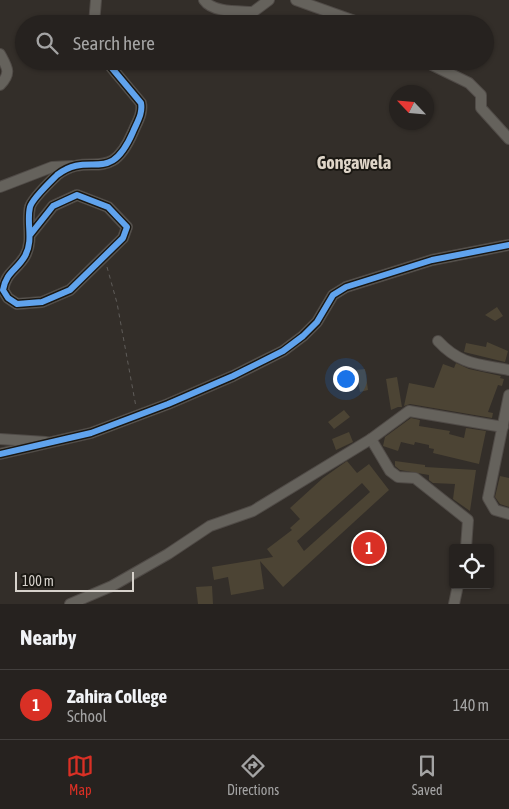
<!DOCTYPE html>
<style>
:root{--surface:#26221f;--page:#2e2a28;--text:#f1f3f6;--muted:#a4a4a4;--line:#423f3d;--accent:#d93025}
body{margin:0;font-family:"Asap Condensed",sans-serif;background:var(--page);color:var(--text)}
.controls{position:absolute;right:15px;bottom:15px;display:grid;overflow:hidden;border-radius:5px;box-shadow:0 1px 4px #0004}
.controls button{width:45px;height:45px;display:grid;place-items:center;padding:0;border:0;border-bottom:1px solid var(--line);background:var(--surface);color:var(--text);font:25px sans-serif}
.compass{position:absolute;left:389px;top:85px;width:45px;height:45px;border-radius:50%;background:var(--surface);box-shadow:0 1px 4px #0004;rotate:296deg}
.scale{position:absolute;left:15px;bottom:12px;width:119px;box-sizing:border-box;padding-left:5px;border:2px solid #d7d2cc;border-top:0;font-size:14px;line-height:18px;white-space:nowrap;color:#d7d2cc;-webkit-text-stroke:4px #1b1813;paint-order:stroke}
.you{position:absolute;left:345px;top:378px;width:18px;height:18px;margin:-12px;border:4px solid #fff;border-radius:50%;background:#1a73e8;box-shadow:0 0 0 8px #1a73e833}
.badge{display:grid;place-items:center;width:32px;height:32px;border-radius:50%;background:var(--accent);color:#fff;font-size:16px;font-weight:700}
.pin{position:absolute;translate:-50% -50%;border:2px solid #fff;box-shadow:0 1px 5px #0006}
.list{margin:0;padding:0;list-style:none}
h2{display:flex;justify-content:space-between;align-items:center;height:65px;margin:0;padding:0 20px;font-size:21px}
h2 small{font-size:16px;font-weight:400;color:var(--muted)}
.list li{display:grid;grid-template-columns:32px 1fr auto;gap:15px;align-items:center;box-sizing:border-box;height:70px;padding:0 20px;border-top:1px solid var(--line)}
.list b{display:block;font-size:19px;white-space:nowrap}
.list p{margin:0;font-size:16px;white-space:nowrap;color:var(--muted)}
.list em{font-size:16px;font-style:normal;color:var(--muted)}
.icon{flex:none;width:28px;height:28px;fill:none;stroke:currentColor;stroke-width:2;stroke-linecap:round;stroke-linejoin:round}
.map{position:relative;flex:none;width:509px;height:604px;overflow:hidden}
.search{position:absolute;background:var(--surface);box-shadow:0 1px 4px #0004;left:15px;right:15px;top:15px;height:55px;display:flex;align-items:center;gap:12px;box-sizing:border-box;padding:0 18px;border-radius:28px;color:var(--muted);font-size:19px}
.sheet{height:135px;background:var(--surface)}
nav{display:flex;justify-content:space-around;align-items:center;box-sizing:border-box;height:70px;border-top:1px solid var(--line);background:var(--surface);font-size:14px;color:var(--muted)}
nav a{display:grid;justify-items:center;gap:2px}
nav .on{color:var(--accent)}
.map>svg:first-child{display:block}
</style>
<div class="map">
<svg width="509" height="604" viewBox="0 0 509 604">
<rect width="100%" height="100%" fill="#332e29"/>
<!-- building -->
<g fill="#4c4434" fill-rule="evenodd">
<polygon points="497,307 503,316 495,321 485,315"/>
<polygon points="487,342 508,351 505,362 464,352 466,343 486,347"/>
<polygon points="456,363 469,369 501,376 500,378 504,379 502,386 498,385 488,412 493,413 492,418 410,404 404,406 409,383 434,388 443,364 454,368"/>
<polygon points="365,369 368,390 360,392 356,370"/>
<polygon points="397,377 402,407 398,407 391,410 386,379"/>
<polygon points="344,410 350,417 334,429 328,422"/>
<polygon points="411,418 420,420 419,426 450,431 449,434 464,438 466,428 486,431 479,464 433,453 434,449 429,448 429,445 415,442 414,445 401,442 398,451 383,446 385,437"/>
<polygon points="349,432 353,442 336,450 332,439"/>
<path d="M347,461l10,12 12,-9 20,26 -106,97 -23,-26 4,28 -33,6 -3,-18 -14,3 -2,-13 61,-10 -6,-8 25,-19 -2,-2 10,-9 -10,-11 33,-30zM362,483l8,9 -66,59 -7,-10z"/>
<polygon points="395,461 425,465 425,467 476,470 470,511 453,499 455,484 433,483 429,480 429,475 400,470 395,466"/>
<polygon points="500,476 509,478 509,507 500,504 495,497"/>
<polygon points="212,586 213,604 198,604 196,587"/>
</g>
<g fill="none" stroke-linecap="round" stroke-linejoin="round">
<defs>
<g id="street">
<path d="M204,0c9,13 35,11 49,12l16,-12"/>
<polyline points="296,0 363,24"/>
<polyline points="94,24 96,0"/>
<path d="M0,54c7,13 12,19 0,31"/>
<polyline points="424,61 469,83 481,95 481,108 509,139"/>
<polyline points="0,187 52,167 72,166"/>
<path d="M30,235l23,-29 24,-11 31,12 19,20 -4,11 -53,52 -28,12 -25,2 -9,-6 -5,-8c3,-18 14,-20 22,-34 9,-16 1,-33 5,-49 2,-8 21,-26 27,-32 34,-26 52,12 76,-43 4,-10 10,-18 8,-29l-35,-42"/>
<path d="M438,341c22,24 41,23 71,29"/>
<polyline points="509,395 488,498 495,510 509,514"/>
<polyline points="0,439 46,442"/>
<polyline points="371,439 390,471 398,477 415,478 468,520 466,548"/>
<polyline points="0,454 91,433 168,404 233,376 283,351 303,336 317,322 333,295 346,287 432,260 509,245"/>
<polyline points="70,604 112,586 168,554 210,526 253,511 371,439 409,411 503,427"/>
<polyline points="454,604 458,585"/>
</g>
</defs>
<!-- street casing -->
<use href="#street" stroke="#504b47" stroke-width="12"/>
<!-- path -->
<polyline stroke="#5f5c59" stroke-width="1" stroke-dasharray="4 4" stroke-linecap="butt" points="107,267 117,303 136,407"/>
<!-- street -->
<use href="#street" stroke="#65625c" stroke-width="10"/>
<defs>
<g id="cycleway">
<path d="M30,235l23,-29 24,-11 31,12 19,20 -4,11 -53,52 -28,12 -25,2 -9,-6 -5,-8c3,-18 14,-20 22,-34 9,-16 1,-33 5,-49 2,-8 21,-26 27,-32 34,-26 52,12 76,-43 4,-10 10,-18 8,-29l-35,-42"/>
<polyline points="0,454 91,433 168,404 233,376 283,351 303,336 317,322 333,295 346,287 432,260 509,245"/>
</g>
</defs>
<!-- cycleway casing -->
<use href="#cycleway" stroke="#1b1813" stroke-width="9"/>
<!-- cycleway -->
<use href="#cycleway" stroke="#60a3ed" stroke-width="6"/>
</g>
<g text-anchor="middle" stroke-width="4" stroke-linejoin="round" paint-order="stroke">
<!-- quarter labels -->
<g font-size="18" font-weight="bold" fill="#dfd5c8" stroke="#1b1813">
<text x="354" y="169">Gongawela</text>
</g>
</g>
</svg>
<div class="controls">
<button><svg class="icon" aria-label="locate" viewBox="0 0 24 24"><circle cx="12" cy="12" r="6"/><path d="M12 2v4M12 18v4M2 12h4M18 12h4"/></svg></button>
</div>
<svg class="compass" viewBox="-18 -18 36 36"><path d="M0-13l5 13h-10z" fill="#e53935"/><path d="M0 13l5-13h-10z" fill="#a4a4a4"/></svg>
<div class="scale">100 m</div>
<div class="you"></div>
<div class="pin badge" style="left:369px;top:548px">1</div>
<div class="search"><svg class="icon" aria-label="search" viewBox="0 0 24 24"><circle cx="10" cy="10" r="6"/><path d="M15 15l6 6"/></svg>Search here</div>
</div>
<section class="sheet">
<h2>Nearby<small></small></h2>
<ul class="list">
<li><span class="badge">1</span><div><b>Zahira College</b><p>School</p></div><em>140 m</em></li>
</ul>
</section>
<nav>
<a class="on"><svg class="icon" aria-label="map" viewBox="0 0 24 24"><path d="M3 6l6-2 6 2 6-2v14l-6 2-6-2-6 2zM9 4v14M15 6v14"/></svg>Map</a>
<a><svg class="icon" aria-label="directions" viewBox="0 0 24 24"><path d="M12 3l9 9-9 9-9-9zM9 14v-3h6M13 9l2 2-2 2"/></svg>Directions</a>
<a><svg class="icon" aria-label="saved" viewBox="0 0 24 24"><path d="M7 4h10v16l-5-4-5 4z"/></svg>Saved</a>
</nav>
